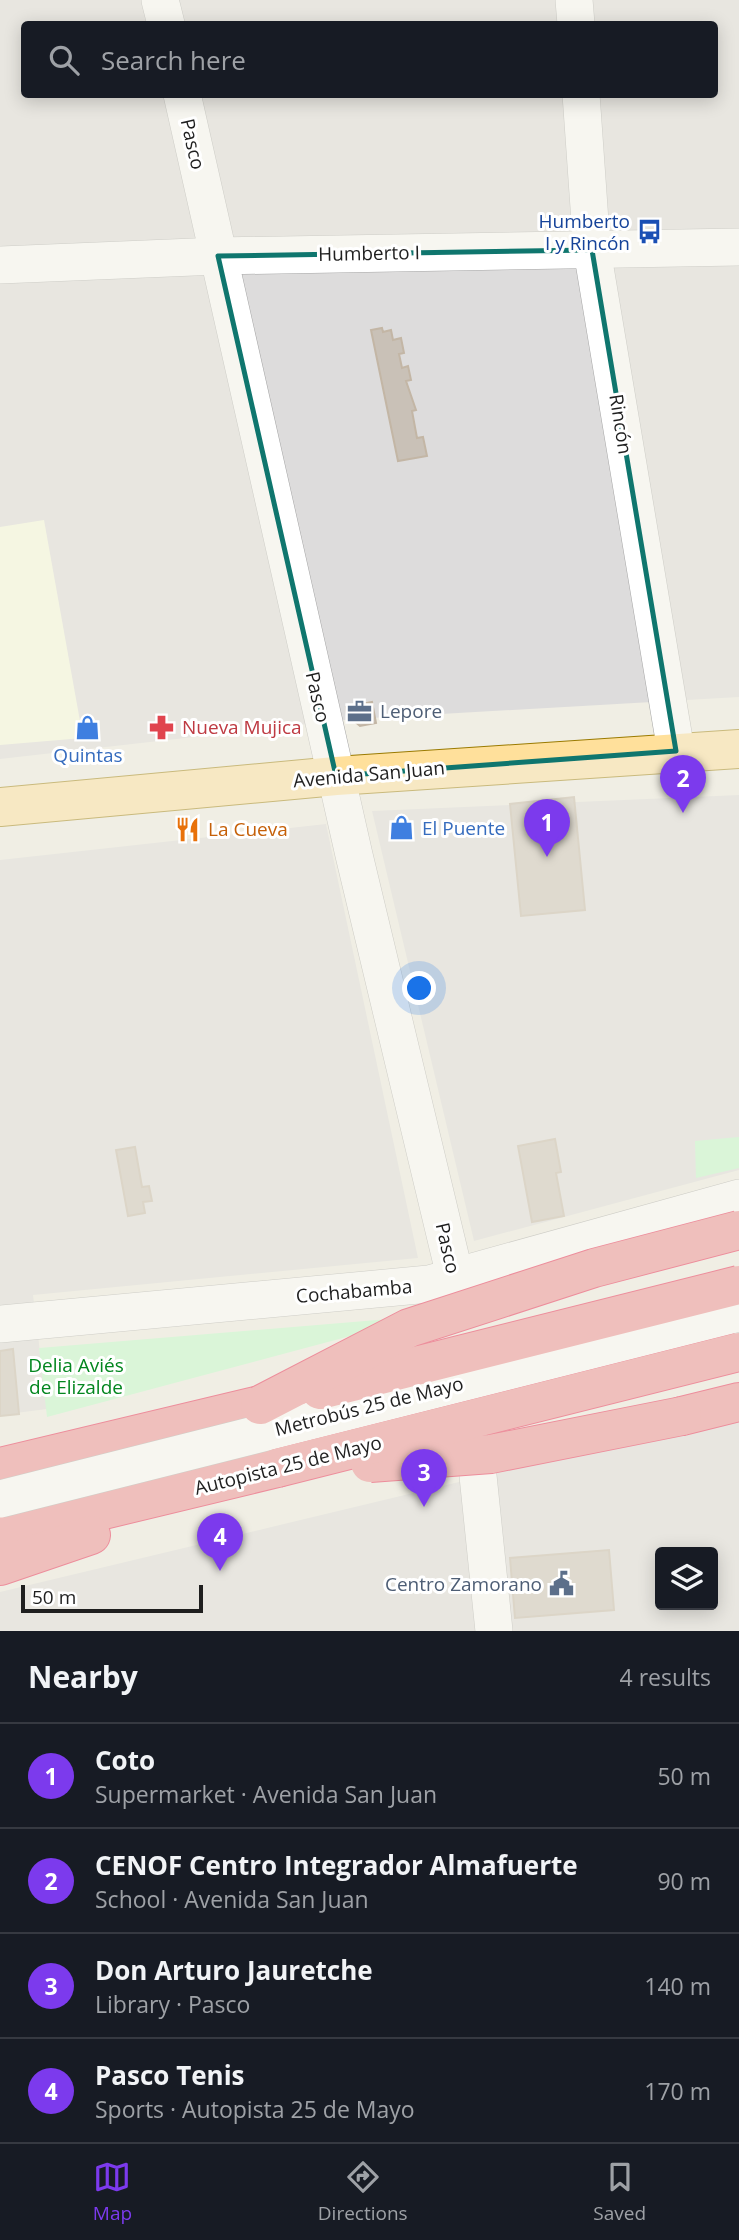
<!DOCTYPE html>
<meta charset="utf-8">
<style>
:root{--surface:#171b24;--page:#20242c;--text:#f1f3f6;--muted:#9ea1a6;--line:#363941;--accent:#7c3aed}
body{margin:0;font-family:"Open Sans",sans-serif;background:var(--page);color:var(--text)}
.controls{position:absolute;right:21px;bottom:21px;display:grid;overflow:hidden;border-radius:7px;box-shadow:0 4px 18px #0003}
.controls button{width:63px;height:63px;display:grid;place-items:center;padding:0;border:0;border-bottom:2px solid var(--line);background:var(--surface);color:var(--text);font:35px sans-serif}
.scale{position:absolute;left:21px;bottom:18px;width:182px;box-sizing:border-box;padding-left:7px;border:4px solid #1f1f1f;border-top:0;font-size:19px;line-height:24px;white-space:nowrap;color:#1f1f1f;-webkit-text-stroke:5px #fff;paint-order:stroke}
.you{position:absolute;left:420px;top:989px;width:24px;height:24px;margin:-18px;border:5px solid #fff;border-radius:50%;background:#1a73e8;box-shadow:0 0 0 10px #1a73e833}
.badge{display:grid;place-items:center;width:46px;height:46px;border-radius:50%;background:var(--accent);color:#fff;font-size:23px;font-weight:700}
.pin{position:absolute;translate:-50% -58px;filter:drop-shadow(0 2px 4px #0008)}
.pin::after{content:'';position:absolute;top:37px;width:24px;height:21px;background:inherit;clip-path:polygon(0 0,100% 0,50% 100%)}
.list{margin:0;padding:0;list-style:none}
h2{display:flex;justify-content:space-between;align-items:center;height:91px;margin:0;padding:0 28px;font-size:30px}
h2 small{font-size:23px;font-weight:400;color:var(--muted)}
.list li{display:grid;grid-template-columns:46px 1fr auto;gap:21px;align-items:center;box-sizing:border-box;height:105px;padding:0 28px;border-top:2px solid var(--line)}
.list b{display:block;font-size:26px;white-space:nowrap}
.list p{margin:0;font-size:23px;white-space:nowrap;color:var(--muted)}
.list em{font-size:23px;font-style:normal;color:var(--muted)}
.icon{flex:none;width:38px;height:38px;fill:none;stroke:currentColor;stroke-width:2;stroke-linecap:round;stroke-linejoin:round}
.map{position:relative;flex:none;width:739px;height:1631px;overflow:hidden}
.search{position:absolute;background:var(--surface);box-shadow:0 4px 18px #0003;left:21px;right:21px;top:21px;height:77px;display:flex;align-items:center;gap:18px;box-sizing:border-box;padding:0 24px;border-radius:7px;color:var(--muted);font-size:26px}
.sheet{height:511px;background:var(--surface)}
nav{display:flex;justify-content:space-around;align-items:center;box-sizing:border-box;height:98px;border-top:2px solid var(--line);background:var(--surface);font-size:19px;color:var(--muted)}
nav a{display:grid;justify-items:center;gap:4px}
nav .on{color:var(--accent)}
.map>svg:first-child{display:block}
</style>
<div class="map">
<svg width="739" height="1631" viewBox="0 0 739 1631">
<rect width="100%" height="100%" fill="#f0eee4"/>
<!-- residential -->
<g fill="#dddcdc" fill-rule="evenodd">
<path d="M0,0h739v697l-385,22 -354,40zM24,24h690v70h-690z"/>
<polygon points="739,795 739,1170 474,1241 372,811"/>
<polygon points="326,824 418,1258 33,1295 47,1409 0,1415 0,860"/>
<path d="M739,1415v216h-739v-39zM660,1552h53v53h-53z"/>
</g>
<!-- education -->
<polygon fill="#fbffdf" points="44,520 83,738 0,745 0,527"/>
<!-- park -->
<g fill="#befdcb">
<polygon points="739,1137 739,1168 696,1178 695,1141"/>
<polygon points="425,1316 47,1417 39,1348"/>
</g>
<!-- building -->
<g fill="#c9c1b7" stroke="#c3b6a5" stroke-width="2">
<polygon points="382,328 383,332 391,330 393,340 401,338 404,353 399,354 402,368 408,366 411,380 406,381 416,410 412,411 417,438 423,437 427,456 398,461 371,330"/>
<polygon points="372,702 376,723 360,726 347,715 346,707"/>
<polygon points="574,797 585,910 521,916 510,804"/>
<polygon points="555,1139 561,1172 556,1173 564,1216 532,1222 518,1146"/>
<polygon points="135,1147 142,1187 149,1186 152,1201 143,1202 145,1213 128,1216 116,1150"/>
<polygon points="13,1349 19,1414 0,1416 0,1351"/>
<polygon points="609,1550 614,1610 515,1618 510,1558"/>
</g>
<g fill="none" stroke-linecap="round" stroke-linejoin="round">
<defs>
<g id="minor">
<polyline points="160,0 166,24"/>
<polyline points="574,0 576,24"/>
<polyline points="182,94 354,855 455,1276 457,1298"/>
<polyline points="581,94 592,250 676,751"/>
<polyline points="0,265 218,256 739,247"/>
<polyline points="0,1324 429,1284 739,1198"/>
<polyline points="477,1466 494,1631"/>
</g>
<polyline id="major" points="0,807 336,776 739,749"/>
<g id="highway">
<polyline points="682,1416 739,1402"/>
<polyline points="0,1467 260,1405"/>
<polyline points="0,1535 277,1468"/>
<polyline points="0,1566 91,1535"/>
</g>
</defs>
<!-- minor casing -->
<use href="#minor" stroke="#a6a6a6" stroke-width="38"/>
<!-- major casing -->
<use href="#major" stroke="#9a7a00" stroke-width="40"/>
<!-- highway casing -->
<use href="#highway" stroke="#e81845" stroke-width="40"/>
<!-- minor -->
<use href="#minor" stroke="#fff" stroke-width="37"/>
<!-- major -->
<use href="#major" stroke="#ffe09b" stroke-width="38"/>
<!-- highway -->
<use href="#highway" stroke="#ed868c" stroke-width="38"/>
<defs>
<polyline id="minor-bridge" points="0,1499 739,1313"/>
<g id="highway-bridge">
<polyline points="320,1390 739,1285"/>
<polyline points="260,1405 409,1328 594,1268 739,1230"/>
<polyline points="370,1463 491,1454 682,1416"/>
<polyline points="277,1468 739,1352"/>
</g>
</defs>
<!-- minor-bridge casing -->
<use href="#minor-bridge" stroke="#a6a6a6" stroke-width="38" stroke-linecap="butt"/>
<!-- highway-bridge casing -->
<use href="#highway-bridge" stroke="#e81845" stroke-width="40" stroke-linecap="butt"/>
<!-- minor-bridge -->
<use href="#minor-bridge" stroke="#fff" stroke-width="37"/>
<!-- highway-bridge -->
<use href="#highway-bridge" stroke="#ed868c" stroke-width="38"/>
</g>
<!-- marked area -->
<path d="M0 0H739V1631H0ZM592,250l84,501 -340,25 -118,-520z" fill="#f0eee4" fill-opacity=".55" fill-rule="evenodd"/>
<path fill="none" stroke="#0f766e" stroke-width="5" stroke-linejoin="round" d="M592,250l84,501 -340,25 -118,-520z"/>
<!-- icons -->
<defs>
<symbol id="bus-bare" viewBox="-9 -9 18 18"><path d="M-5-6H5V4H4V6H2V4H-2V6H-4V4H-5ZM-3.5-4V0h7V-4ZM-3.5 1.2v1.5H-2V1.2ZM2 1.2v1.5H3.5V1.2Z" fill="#1a4fb4" stroke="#fff" stroke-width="2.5" paint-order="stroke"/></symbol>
<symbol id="office-bare" viewBox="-9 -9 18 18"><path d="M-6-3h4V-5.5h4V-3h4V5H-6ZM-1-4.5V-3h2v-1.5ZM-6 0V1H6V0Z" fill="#5c6f8a" stroke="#fff" stroke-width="2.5" paint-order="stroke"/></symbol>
<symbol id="shop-bare" viewBox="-9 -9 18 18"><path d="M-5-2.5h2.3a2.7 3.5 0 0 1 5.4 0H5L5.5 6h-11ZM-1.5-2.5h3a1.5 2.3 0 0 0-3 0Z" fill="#3f7fe0" stroke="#fff" stroke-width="2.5" paint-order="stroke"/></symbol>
<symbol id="pharmacy-bare" viewBox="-9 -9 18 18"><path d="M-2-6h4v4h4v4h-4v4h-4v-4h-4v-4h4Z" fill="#e0444e" stroke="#fff" stroke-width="2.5" paint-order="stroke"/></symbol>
<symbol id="restaurant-bare" viewBox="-9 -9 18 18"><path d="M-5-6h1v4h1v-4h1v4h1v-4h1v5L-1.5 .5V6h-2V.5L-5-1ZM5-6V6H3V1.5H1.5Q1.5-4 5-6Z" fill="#e8710a" stroke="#fff" stroke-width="2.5" paint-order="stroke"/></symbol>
<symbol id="civic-bare" viewBox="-9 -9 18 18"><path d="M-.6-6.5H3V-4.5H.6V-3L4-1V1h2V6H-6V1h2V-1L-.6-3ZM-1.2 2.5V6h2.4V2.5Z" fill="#5c6f8a" stroke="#fff" stroke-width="2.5" paint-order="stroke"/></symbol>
</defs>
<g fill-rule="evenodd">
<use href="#bus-bare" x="632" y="214" width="35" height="35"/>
<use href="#office-bare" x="342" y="694" width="35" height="35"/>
<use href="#shop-bare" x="70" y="710" width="35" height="35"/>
<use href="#pharmacy-bare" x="144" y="710" width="35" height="35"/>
<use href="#shop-bare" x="384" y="810" width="35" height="35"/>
<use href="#restaurant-bare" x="170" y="812" width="35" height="35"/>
<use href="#civic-bare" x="544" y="1566" width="35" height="35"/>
</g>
<g text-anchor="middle" stroke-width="6" stroke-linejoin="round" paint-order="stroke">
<!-- street labels -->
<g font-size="19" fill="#1f1f1f" stroke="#fff">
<text transform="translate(193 144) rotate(77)" y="7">Pasco</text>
<text transform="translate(369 253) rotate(-1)" y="7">Humberto I</text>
<text transform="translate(621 424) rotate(81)" y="7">Rincón</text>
<text transform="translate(318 697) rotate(77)" y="7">Pasco</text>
<text transform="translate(369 774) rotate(-5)" y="7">Avenida San Juan</text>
<text transform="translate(448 1248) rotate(77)" y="7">Pasco</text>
<text transform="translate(354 1291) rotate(-5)" y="7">Cochabamba</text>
<text transform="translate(369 1406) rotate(-14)" y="7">Metrobús 25 de Mayo</text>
<text transform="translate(288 1465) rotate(-14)" y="7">Autopista 25 de Mayo</text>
</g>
<!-- transit labels -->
<g font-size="19" fill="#164399" stroke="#fff" text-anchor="end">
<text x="630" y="228">Humberto<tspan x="630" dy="22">I y Rincón</tspan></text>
</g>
<!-- service labels -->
<g font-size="19" fill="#4e5e75" stroke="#fff" text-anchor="start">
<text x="380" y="718">Lepore</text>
<text x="542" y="1591" text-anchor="end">Centro Zamorano</text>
</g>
<!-- health labels -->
<g font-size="19" fill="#be3a42" stroke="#fff" text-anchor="start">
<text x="182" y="734">Nueva Mujica</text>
</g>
<!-- shop labels -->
<g font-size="19" fill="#366cbe" stroke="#fff">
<text x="88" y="762">Quintas</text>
<text x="422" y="835" text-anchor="start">El Puente</text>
</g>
<!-- food labels -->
<g font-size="19" fill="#c56008" stroke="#fff" text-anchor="start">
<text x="208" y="836">La Cueva</text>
</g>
<!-- park labels -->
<g font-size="19" fill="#03861f" stroke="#fff">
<text x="76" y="1372">Delia Aviés<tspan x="76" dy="22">de Elizalde</tspan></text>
</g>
</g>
</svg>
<div class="controls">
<button><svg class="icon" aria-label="layers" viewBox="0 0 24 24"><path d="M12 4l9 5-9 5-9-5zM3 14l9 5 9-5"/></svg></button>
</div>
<div class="scale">50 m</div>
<div class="you"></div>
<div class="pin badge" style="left:547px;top:857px">1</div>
<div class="pin badge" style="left:683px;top:813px">2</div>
<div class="pin badge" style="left:424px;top:1507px">3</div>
<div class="pin badge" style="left:220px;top:1571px">4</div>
<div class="search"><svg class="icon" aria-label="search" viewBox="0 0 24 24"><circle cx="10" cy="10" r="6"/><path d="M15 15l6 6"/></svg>Search here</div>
</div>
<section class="sheet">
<h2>Nearby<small>4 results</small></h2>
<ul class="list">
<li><span class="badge">1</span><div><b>Coto</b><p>Supermarket · Avenida San Juan</p></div><em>50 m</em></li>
<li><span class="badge">2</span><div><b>CENOF Centro Integrador Almafuerte</b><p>School · Avenida San Juan</p></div><em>90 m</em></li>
<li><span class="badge">3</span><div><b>Don Arturo Jauretche</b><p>Library · Pasco</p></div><em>140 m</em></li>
<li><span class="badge">4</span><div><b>Pasco Tenis</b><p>Sports · Autopista 25 de Mayo</p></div><em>170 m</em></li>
</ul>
</section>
<nav>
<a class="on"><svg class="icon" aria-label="map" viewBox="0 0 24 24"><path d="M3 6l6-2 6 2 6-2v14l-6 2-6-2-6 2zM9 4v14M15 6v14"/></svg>Map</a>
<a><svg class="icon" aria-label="directions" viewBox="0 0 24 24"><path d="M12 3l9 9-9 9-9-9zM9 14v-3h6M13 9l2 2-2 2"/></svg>Directions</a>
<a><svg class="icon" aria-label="saved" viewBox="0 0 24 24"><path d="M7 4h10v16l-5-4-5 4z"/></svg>Saved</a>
</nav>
